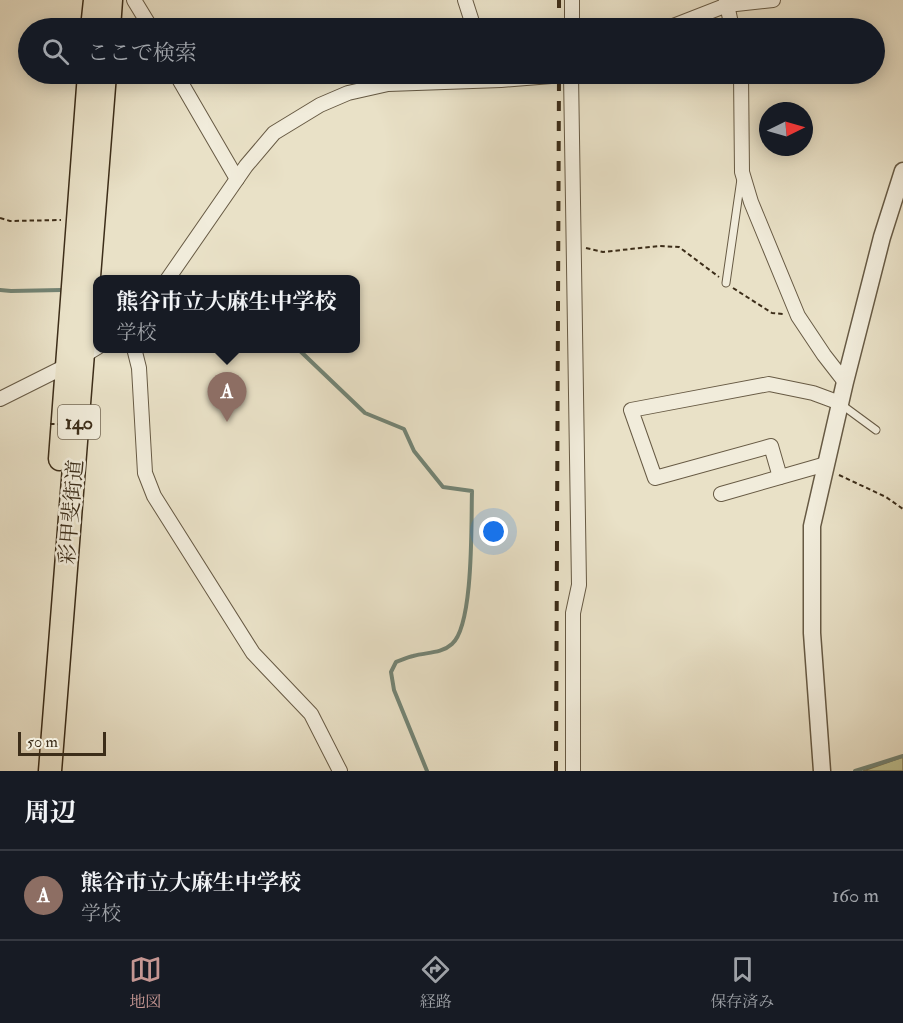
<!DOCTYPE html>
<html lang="ja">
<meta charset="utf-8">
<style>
:root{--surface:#171b24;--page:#20242c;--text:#f1f3f6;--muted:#9ea1a6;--line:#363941;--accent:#c59692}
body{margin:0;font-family:"IM FELL Double Pica","Noto Serif JP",serif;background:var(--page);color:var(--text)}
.compass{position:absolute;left:759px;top:102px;width:54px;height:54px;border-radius:50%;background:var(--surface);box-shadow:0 3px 15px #0003;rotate:85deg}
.scale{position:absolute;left:18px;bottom:15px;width:88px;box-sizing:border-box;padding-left:6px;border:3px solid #3c2d19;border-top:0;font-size:16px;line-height:21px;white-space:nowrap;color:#3c2d19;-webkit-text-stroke:4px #f1ecdb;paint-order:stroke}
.you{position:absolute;left:494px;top:532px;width:21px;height:21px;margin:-15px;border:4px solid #fff;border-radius:50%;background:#1a73e8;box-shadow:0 0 0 9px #1a73e833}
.badge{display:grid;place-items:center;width:39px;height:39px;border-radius:50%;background:var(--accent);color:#fff;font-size:20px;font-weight:700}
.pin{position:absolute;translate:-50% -50px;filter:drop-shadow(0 2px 3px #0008)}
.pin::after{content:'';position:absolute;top:32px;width:21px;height:18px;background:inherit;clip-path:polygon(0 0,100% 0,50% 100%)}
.popup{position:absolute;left:93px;top:275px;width:267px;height:78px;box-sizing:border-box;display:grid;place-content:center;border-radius:12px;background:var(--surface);filter:drop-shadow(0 2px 4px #0005);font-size:20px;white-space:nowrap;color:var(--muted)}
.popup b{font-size:22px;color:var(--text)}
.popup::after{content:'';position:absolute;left:50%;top:100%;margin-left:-12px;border:12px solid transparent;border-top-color:var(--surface)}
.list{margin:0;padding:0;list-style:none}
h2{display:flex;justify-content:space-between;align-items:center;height:78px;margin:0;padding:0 24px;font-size:26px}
h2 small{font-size:20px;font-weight:400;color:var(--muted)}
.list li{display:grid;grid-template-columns:39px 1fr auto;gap:18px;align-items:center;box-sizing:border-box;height:90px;padding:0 24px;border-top:2px solid var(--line)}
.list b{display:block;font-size:22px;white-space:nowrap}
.list p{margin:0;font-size:20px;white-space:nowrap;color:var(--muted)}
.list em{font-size:20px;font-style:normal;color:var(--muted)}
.icon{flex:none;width:33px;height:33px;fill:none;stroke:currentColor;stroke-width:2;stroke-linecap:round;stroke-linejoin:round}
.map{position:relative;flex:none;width:903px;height:771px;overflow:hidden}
.search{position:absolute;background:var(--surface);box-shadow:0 3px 15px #0003;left:18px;right:18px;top:18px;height:66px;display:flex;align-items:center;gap:15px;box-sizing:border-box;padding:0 21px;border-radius:33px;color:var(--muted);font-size:22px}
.sheet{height:168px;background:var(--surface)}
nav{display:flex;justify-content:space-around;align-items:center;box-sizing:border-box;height:84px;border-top:2px solid var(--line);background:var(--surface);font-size:16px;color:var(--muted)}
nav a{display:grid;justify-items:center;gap:3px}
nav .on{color:var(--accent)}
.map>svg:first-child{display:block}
</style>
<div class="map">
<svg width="903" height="771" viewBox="0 0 903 771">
<rect width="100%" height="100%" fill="#e9e1c7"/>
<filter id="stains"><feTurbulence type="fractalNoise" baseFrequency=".00333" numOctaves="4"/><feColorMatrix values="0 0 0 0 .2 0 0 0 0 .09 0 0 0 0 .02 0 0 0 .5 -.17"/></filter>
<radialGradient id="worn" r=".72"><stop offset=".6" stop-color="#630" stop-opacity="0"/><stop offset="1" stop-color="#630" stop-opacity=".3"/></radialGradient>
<!-- green -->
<polygon fill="#bec191" stroke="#7d7755" stroke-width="1.5" points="903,757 903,771 863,771"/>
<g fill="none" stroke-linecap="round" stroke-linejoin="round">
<!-- stream -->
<g stroke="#738475" stroke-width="4">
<polyline points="0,290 11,291 62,290"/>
<path d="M297,348l68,65 39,16 10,22 29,36 29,4c-1,30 2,134 -20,153 -11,10 -25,8 -39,12 -5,1 -11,4 -17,6l-5,10 3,18 33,81"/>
<polyline points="855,771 903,756"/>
</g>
<defs>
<g id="service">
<polyline points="726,283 741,179"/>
<polyline points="842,405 876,430"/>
</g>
<g id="minor">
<polyline points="134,0 151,28"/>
<polyline points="465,0 474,28"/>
<polyline points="726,0 732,28"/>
<polyline points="572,28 572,0"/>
<polyline points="668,28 727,5 773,0"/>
<polyline points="176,74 237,179"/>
<polyline points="571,74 579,585 573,613 573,771"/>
<polyline points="741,74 742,172 751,202 798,316 824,355 845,382"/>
<polyline points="167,280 246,166 274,133 320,105 348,93 388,84 501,80 576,74"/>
<polyline points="134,348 139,368 145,473 154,496 253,653 311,714 340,771"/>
<polyline points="0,399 68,365 98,347"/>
<polyline points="780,477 771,446 655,478 631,410 769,384 813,393 840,403"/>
<polyline points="721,494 826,464"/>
</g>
<polyline id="tertiary" points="822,771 812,633 812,526 845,382 882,237 903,171"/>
<g id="trunk">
<polyline points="92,28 95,0"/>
<polyline points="109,28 111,0"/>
<polyline points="60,459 89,74"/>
<polyline points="50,771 105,74"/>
</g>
</defs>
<!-- service casing -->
<use href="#service" stroke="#675a44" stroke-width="9"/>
<!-- minor casing -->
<use href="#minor" stroke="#675a44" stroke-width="16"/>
<!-- tertiary casing -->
<use href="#tertiary" stroke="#675a44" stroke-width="19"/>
<!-- trunk casing -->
<use href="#trunk" stroke="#3c2d19" stroke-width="25"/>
<!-- path -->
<g stroke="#3c2d19" stroke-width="2" stroke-dasharray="4.5 3" stroke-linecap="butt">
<polyline points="0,218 10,221 61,220"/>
<polyline points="586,248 603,252 659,246 679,247 719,277"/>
<polyline points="733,288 772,313 783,314"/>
<polyline points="839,475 886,497 903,509"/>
</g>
<!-- service -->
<use href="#service" stroke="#f1ecdb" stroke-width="7"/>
<!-- minor -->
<use href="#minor" stroke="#f1ecdb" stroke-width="14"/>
<!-- tertiary -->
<use href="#tertiary" stroke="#f1ecdb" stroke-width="16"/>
<!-- trunk -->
<use href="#trunk" stroke="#e9e1c7" stroke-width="22"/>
<!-- rail -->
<g stroke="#3c2d19" stroke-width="4" stroke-dasharray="10 10" stroke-linecap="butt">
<polyline points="559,28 559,0"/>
<polyline points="556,771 559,74"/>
</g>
<!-- path-bridge -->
<polyline stroke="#3c2d19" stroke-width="2" stroke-dasharray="4.5 3" stroke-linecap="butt" points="50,424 92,425"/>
</g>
<g text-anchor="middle" stroke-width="5" stroke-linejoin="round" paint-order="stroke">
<!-- shield labels -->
<rect fill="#f1ecdb" stroke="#726653" stroke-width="1.5" x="58" y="405" width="42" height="34" rx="4.5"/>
<g font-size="20" font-weight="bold" fill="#3c2d19">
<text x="79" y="429">140</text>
</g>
<!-- street labels -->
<g font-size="21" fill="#3c2d19" stroke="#f1ecdb">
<text transform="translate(71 512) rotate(-85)" y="7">彩甲斐街道</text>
</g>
</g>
<rect width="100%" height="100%" filter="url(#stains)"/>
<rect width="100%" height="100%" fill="url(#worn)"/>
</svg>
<svg class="compass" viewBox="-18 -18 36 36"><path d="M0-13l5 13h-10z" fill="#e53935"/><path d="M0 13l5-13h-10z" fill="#9ea1a6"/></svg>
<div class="scale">50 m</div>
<div class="you"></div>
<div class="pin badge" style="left:227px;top:422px;background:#8d6e63">A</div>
<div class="popup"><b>熊谷市立大麻生中学校</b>学校</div>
<div class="search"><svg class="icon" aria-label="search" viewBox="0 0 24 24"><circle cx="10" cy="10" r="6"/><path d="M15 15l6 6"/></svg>ここで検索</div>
</div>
<section class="sheet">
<h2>周辺<small></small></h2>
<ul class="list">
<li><span class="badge" style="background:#8d6e63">A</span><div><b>熊谷市立大麻生中学校</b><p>学校</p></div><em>160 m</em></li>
</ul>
</section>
<nav>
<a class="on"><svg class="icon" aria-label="map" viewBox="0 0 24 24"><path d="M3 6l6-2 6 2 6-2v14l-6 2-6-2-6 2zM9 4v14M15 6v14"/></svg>地図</a>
<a><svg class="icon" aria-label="directions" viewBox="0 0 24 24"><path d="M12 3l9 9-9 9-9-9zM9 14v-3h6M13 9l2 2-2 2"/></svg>経路</a>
<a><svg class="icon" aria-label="saved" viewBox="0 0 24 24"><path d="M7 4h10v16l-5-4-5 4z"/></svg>保存済み</a>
</nav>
